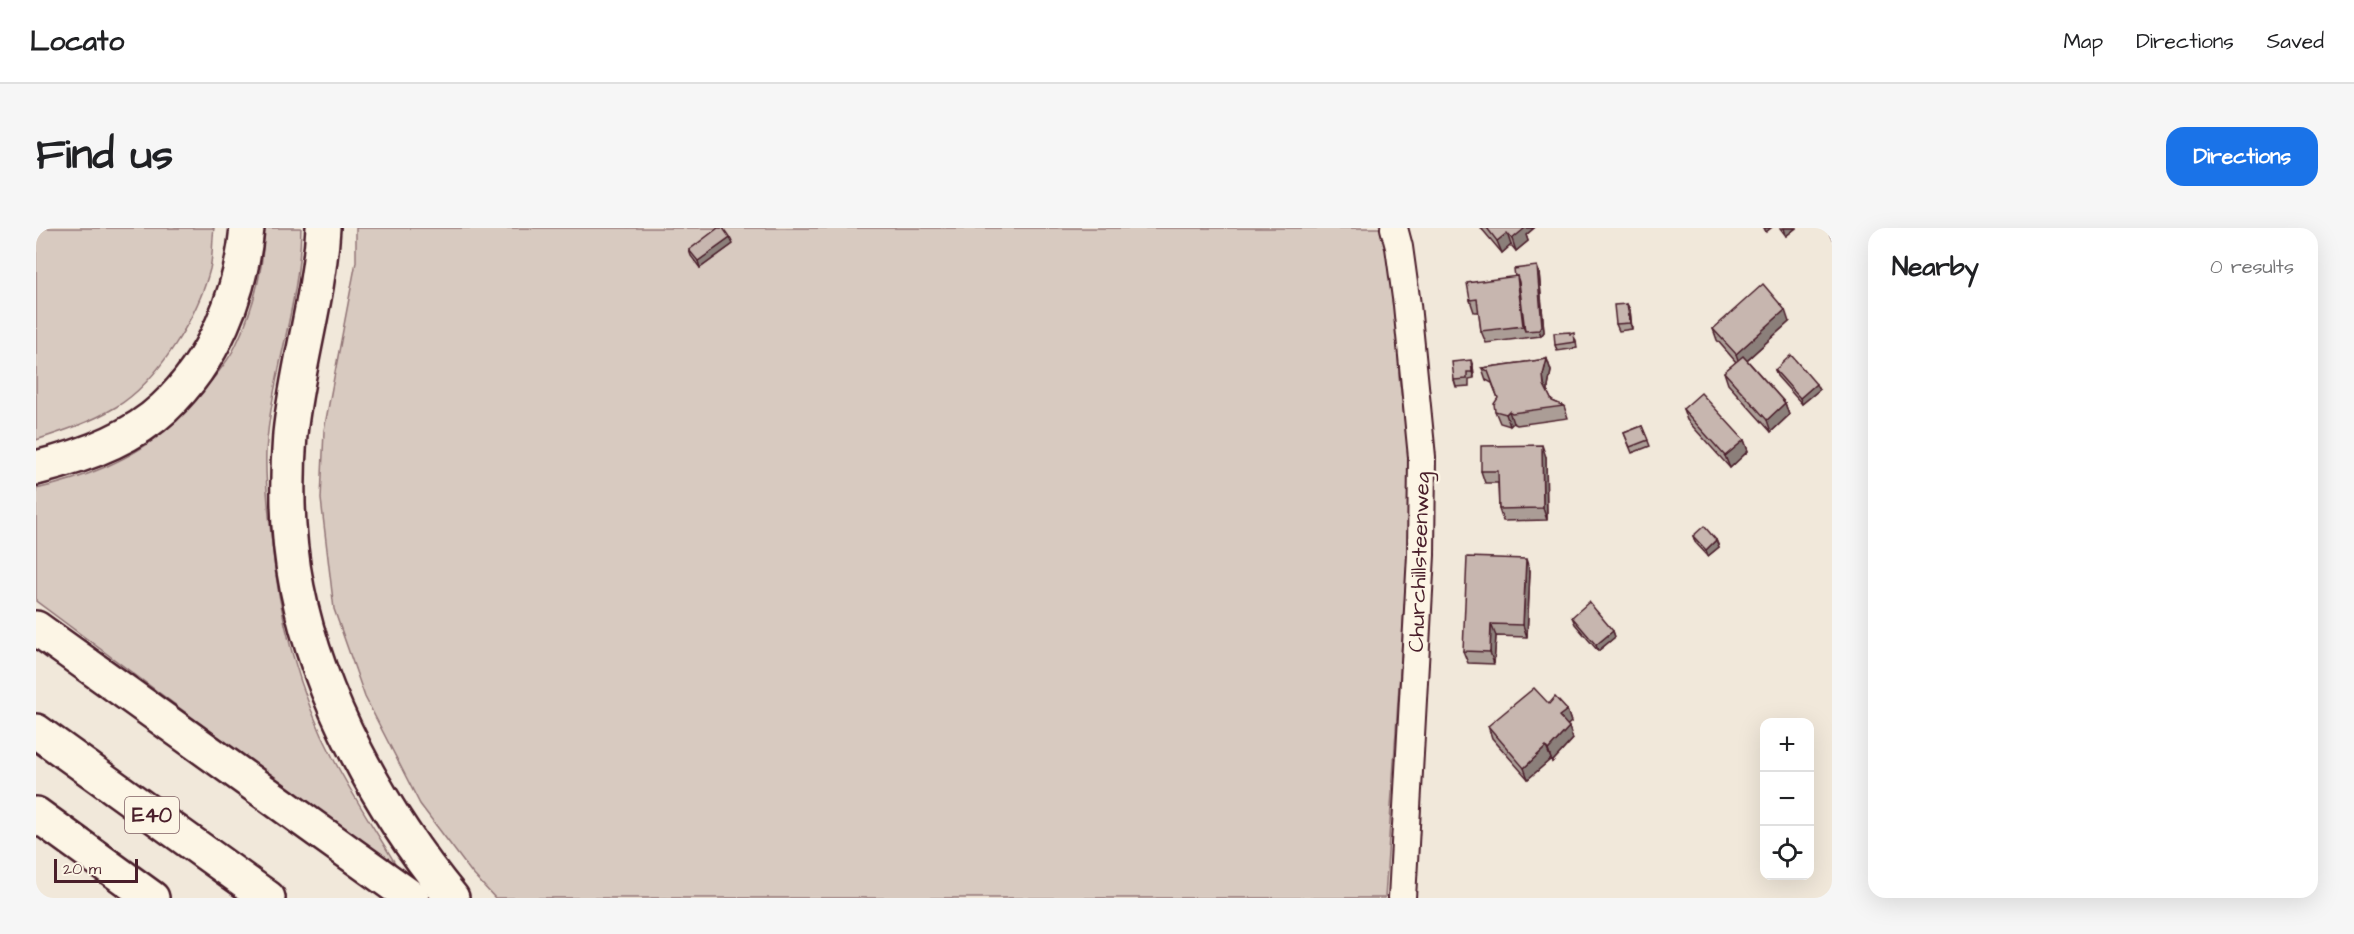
<!DOCTYPE html>
<meta charset="utf-8">
<style>
:root{--surface:#fff;--page:#f6f6f6;--text:#202124;--muted:#757577;--line:#e0e0e0;--accent:#1a73e8}
body{margin:0;font-family:"Architects Daughter",sans-serif;background:var(--page);color:var(--text)}
.controls{position:absolute;right:18px;bottom:18px;display:grid;overflow:hidden;border-radius:12px;box-shadow:0 6px 24px #0002}
.controls button{width:54px;height:54px;display:grid;place-items:center;padding:0;border:0;border-bottom:2px solid var(--line);background:var(--surface);color:var(--text);font:30px sans-serif}
.scale{position:absolute;left:18px;bottom:15px;width:84px;box-sizing:border-box;padding-left:6px;border:3px solid #4a1f2b;border-top:0;font-size:16px;line-height:21px;white-space:nowrap;color:#4a1f2b;-webkit-text-stroke:4px #fcf5e5;paint-order:stroke}
.list{margin:0;padding:0;list-style:none}
h2{display:flex;justify-content:space-between;align-items:center;height:78px;margin:0;padding:0 24px;font-size:26px}
h2 small{font-size:20px;font-weight:400;color:var(--muted)}
.icon{flex:none;width:33px;height:33px;fill:none;stroke:currentColor;stroke-width:2;stroke-linecap:round;stroke-linejoin:round}
.map{position:relative;flex:none;width:1796px;height:670px;overflow:hidden;border-radius:18px}
header{display:flex;align-items:center;gap:36px;box-sizing:border-box;height:84px;padding:0 30px;background:var(--surface);border-bottom:2px solid var(--line)}
header strong{font-size:28px}
nav{display:flex;gap:33px;margin-inline-start:auto;font-size:21px}
.intro{display:flex;align-items:center;justify-content:space-between;box-sizing:border-box;height:144px;padding:0 36px}
h1{margin:0;font-size:42px}
.button{padding:15px 27px;border-radius:18px;background:var(--accent);color:#fff;font-size:21px;font-weight:700}
main{display:flex;gap:36px;padding:0 36px}
aside{flex:1;background:var(--surface);border-radius:18px;box-shadow:0 6px 24px #0002}
.map>svg:first-child{display:block}
</style>
<header>
<strong>Locato</strong>
<nav><a>Map</a><a>Directions</a><a>Saved</a></nav>
</header>
<div class="intro"><h1>Find us</h1><a class="button">Directions</a></div>
<main>
<div class="map">
<svg width="1796" height="670" viewBox="0 0 1796 670">
<rect width="100%" height="100%" fill="#f1e8da"/>
<filter id="ink" filterUnits="userSpaceOnUse"><feTurbulence type="fractalNoise" baseFrequency=".0167" numOctaves="2"/><feDisplacementMap in="SourceGraphic" scale="12" xChannelSelector="R" yChannelSelector="G"/><feConvolveMatrix kernelMatrix="1 2 1 2 8 2 1 2 1" color-interpolation-filters="sRGB"/></filter>
<g filter="url(#ink)">
<!-- green -->
<g fill="#d8cac0" stroke="#917476" stroke-width="1.5">
<path d="M0,0h178c-2,13 -1,28 -4,41 -12,46 -52,113 -94,138 -25,15 -52,24 -80,33z"/>
<path d="M228,0h37c-1,76 -30,148 -35,224 -1,27 2,55 5,82 7,78 26,155 63,226 20,38 45,76 67,113l-365,-272v-112c45,-10 97,-29 132,-61 17,-16 57,-60 67,-81 18,-37 29,-78 29,-119z"/>
<polygon points="320,0 1345,0 1350,20 1360,79 1363,148 1373,227 1373,307 1349,670 459,670 436,645 384,576 329,469 298,381 285,271 288,202 320,34"/>
</g>
<g fill="none" stroke-linecap="round" stroke-linejoin="round">
<defs>
<polyline id="street" points="1358,0 1363,19 1371,77 1386,229 1385,327 1366,670"/>
<g id="highway">
<path d="M287,0c-4,70 -26,137 -33,206 -4,51 -3,104 7,154 22,111 84,223 155,310"/>
<path d="M0,240c45,-11 94,-28 128,-60 50,-47 77,-114 83,-180"/>
<polyline points="0,400 376,670"/>
<polyline points="0,503 232,670"/>
<polyline points="0,586 116,670"/>
</g>
</defs>
<!-- street casing -->
<use href="#street" stroke="#4a1f2b" stroke-width="30"/>
<!-- highway casing -->
<use href="#highway" stroke="#4a1f2b" stroke-width="38"/>
<!-- street -->
<use href="#street" stroke="#fcf5e5" stroke-width="26"/>
<!-- highway -->
<use href="#highway" stroke="#fcf5e5" stroke-width="33"/>
</g>
<!-- wall -->
<g fill="#ab9d96" stroke="#4a1f2b" stroke-width="1.5">
<polygon points="1445,0 1498,0 1490,7 1492,13 1480,23 1475,17 1466,25"/>
<polygon points="1744,0 1760,0 1750,8"/>
<polygon points="1792,0 1796,0 1796,10 1795,9"/>
<polygon points="697,16 664,40 655,28 653,22"/>
<polygon points="1503,44 1508,104 1505,108 1450,115 1445,103 1443,84 1438,84 1434,72 1479,49"/>
<polygon points="1591,76 1594,82 1596,101 1583,103 1580,96"/>
<polygon points="1753,94 1711,132 1749,175 1753,187 1735,204 1692,156 1688,144 1700,134 1681,112 1677,101"/>
<polygon points="1535,106 1540,112 1541,120 1521,123 1519,117"/>
<polygon points="1511,131 1515,143 1512,159 1512,165 1516,173 1528,178 1532,190 1481,197 1477,195 1474,198 1464,195 1459,183 1462,170 1456,155 1450,152 1446,140"/>
<polygon points="1437,138 1438,150 1433,151 1433,158 1420,159 1418,152"/>
<polygon points="1739,142 1783,162 1766,176 1741,148"/>
<polygon points="1647,181 1708,212 1712,223 1694,240 1651,192"/>
<polygon points="1606,198 1614,218 1596,225 1588,205"/>
<polygon points="1510,229 1511,292 1467,293 1463,281 1462,255 1449,255 1445,243"/>
<polygon points="1657,308 1680,312 1683,319 1672,328 1659,314"/>
<polygon points="1494,343 1491,409 1460,408 1458,436 1432,435 1427,423"/>
<polygon points="1536,389 1577,403 1579,409 1562,423 1539,396"/>
<polygon points="1513,476 1531,482 1535,494 1531,497 1537,511 1516,534 1515,531 1492,551 1456,510 1452,498"/>
</g>
<!-- shaded-wall -->
<g fill="#8b7f7a" stroke="#4a1f2b" stroke-width="1.5">
<polygon points="1485,0 1498,0 1490,7 1492,13 1480,23 1476,11"/>
<polygon points="1728,0 1735,0 1730,4"/>
<polygon points="1748,0 1760,0 1750,8"/>
<polygon points="1471,5 1475,17 1466,25 1461,13"/>
<polygon points="694,10 697,16 664,40 662,33"/>
<polygon points="1501,38 1503,44 1508,104 1505,108 1503,102"/>
<polygon points="1481,48 1485,60 1489,103 1487,98"/>
<polygon points="1591,76 1594,82 1596,101 1594,95"/>
<polygon points="1749,82 1753,94 1704,138 1700,126"/>
<polygon points="1511,131 1515,143 1512,159 1512,169 1508,157 1507,147"/>
<polygon points="1435,132 1437,138 1438,150 1436,144"/>
<polygon points="1780,156 1783,162 1766,176 1764,170"/>
<polygon points="1749,175 1753,187 1735,204 1731,192"/>
<polygon points="1473,183 1477,195 1474,198 1470,186"/>
<polygon points="1708,212 1712,223 1694,240 1689,228"/>
<polygon points="1506,217 1510,229 1511,292 1507,280"/>
<polygon points="1680,312 1683,319 1672,328 1670,322"/>
<polygon points="1490,331 1494,343 1491,409 1487,397"/>
<polygon points="1455,396 1460,408 1458,436 1454,424"/>
<polygon points="1577,403 1579,409 1562,423 1560,417"/>
<polygon points="1531,482 1535,494 1528,500 1523,488"/>
<polygon points="1533,499 1537,511 1516,534 1512,522"/>
<polygon points="1510,519 1515,531 1492,551 1488,540"/>
</g>
<!-- building -->
<g fill="#c7b6af" stroke="#4a1f2b" stroke-width="1.5">
<polygon points="682,0 687,0 694,10 662,33 653,22"/>
<polygon points="1451,0 1487,0 1488,1 1476,11 1471,5 1461,13"/>
<polygon points="1501,38 1506,98 1503,102 1489,103 1483,54 1481,48 1479,49 1478,41"/>
<polygon points="1481,48 1487,98 1445,103 1441,71 1434,72 1431,55"/>
<polygon points="1727,56 1749,82 1700,126 1677,101"/>
<polygon points="1591,76 1594,95 1580,96 1578,77"/>
<polygon points="1534,104 1534,106 1538,105 1539,114 1519,117 1518,105"/>
<polygon points="1755,127 1780,156 1764,170 1739,142"/>
<polygon points="1707,128 1749,175 1731,192 1688,144"/>
<polygon points="1511,131 1507,147 1508,157 1516,173 1528,178 1476,185 1473,183 1470,186 1459,183 1458,176 1462,170 1452,143 1446,140"/>
<polygon points="1435,132 1436,144 1431,144 1431,151 1418,152 1416,134"/>
<polygon points="1665,165 1708,212 1689,228 1647,181"/>
<polygon points="1606,198 1612,212 1594,219 1588,205"/>
<polygon points="1506,217 1507,280 1463,281 1462,243 1445,243 1445,218"/>
<polygon points="1668,298 1680,312 1670,322 1657,308"/>
<polygon points="1431,329 1490,331 1487,397 1455,396 1454,424 1427,423"/>
<polygon points="1553,374 1577,403 1560,417 1536,389"/>
<polygon points="1498,460 1513,476 1519,469 1531,482 1523,488 1533,499 1512,522 1510,519 1488,540 1452,498"/>
</g>
</g>
<g text-anchor="middle" stroke-width="4.5" stroke-linejoin="round" paint-order="stroke">
<!-- shield labels -->
<rect fill="#fcf5e5" stroke="#7f5f63" stroke-width="1.5" x="89" y="569" width="54" height="36" rx="4.5"/>
<g font-size="21" font-weight="bold" fill="#4a1f2b">
<text x="116" y="594">E40</text>
</g>
<!-- street labels -->
<g font-size="22" fill="#4a1f2b" stroke="#fcf5e5">
<text transform="translate(1382 334) rotate(-88)" y="8">Churchillsteenweg</text>
</g>
</g>
</svg>
<div class="controls">
<button>+</button>
<button>−</button>
<button><svg class="icon" aria-label="locate" viewBox="0 0 24 24"><circle cx="12" cy="12" r="6"/><path d="M12 2v4M12 18v4M2 12h4M18 12h4"/></svg></button>
</div>
<div class="scale">20 m</div>
</div>
<aside>
<h2>Nearby<small>0 results</small></h2>
<ul class="list">
</ul>
</aside>
</main>
